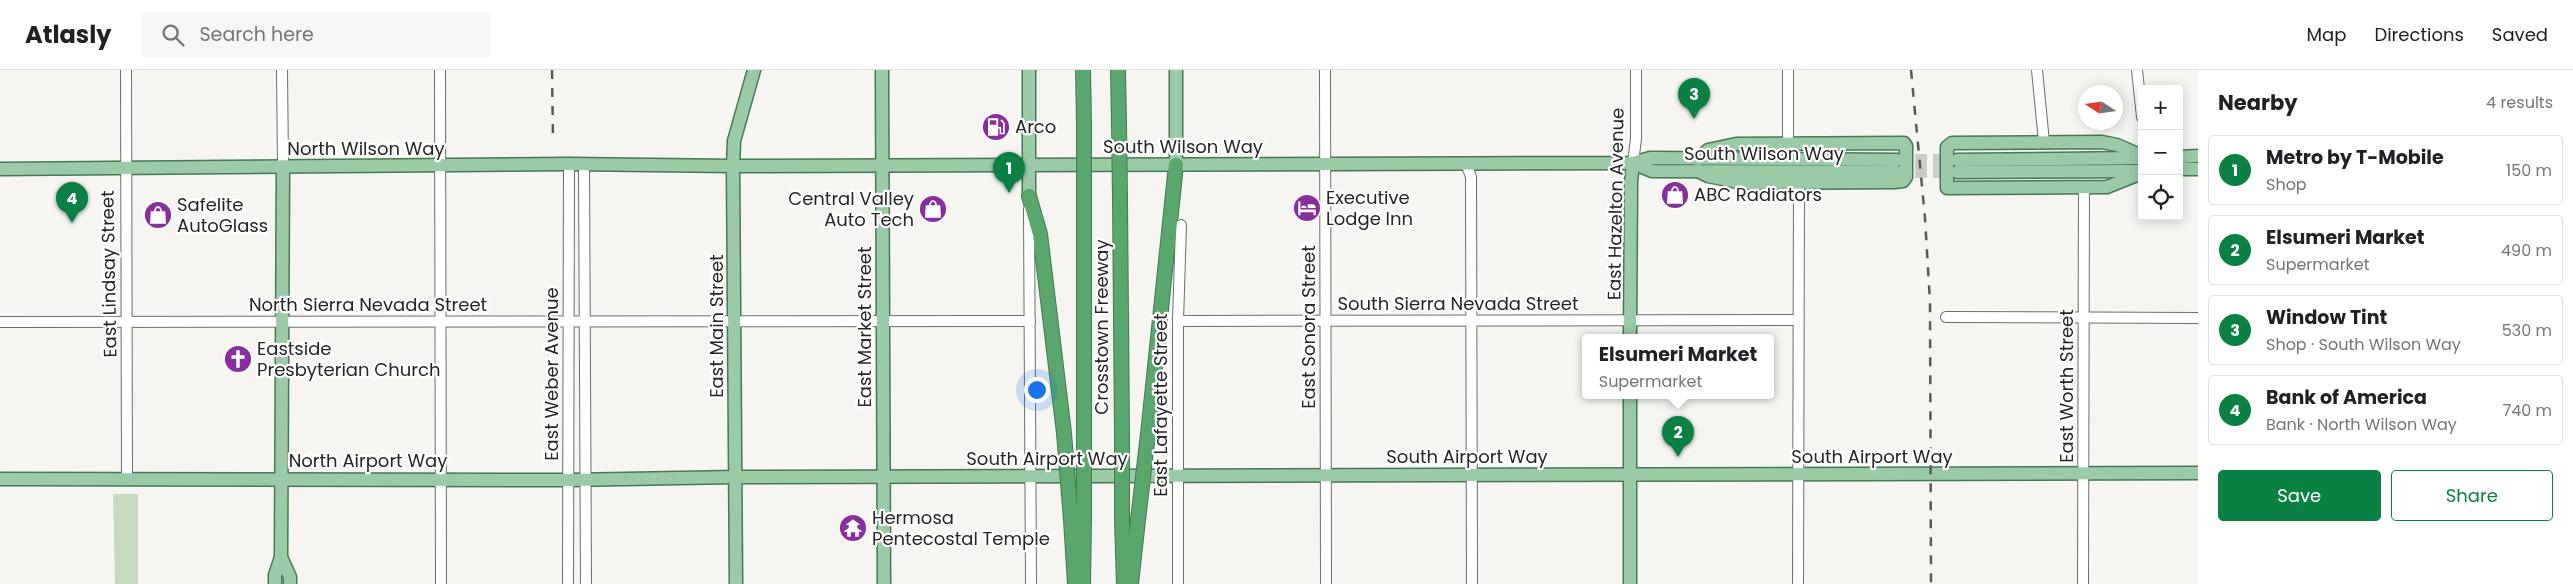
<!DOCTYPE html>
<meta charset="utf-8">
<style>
:root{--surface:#fff;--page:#f6f6f6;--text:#202124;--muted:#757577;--line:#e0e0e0;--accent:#0b8043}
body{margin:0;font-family:Poppins,sans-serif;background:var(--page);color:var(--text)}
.controls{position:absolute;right:15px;top:15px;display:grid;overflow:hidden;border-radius:5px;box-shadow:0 2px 12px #0003}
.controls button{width:45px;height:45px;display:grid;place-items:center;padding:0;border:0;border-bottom:1px solid var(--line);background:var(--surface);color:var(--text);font:25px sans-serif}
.compass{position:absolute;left:2078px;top:15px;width:45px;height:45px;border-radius:50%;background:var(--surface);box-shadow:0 2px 12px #0003;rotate:282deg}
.you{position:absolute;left:1036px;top:319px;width:18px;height:18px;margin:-12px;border:4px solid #fff;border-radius:50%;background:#1a73e8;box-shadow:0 0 0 8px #1a73e833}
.badge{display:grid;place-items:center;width:32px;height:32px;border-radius:50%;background:var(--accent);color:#fff;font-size:16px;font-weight:700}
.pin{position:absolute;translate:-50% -41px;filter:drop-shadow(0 1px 2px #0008)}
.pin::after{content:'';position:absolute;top:26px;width:18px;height:15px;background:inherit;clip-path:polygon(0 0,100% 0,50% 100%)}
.popup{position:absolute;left:1582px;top:264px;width:192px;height:65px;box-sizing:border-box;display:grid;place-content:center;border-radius:5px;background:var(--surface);filter:drop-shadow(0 1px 4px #0005);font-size:16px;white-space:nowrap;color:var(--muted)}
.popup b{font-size:19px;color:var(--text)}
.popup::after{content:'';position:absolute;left:50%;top:100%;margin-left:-10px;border:10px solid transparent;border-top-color:var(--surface)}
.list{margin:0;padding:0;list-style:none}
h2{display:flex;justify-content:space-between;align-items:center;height:65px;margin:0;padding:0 20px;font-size:21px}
h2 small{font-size:16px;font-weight:400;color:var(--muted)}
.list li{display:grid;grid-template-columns:32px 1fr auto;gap:15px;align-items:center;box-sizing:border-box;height:70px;margin:0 10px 10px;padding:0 10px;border:1px solid var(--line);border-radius:5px}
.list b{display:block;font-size:19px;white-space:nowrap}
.list p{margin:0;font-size:16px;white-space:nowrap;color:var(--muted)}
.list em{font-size:16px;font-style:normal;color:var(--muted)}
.actions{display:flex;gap:10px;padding:15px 20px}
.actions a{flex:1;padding:11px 0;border:1px solid var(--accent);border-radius:5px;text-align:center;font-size:18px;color:var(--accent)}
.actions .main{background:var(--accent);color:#fff}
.icon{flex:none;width:28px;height:28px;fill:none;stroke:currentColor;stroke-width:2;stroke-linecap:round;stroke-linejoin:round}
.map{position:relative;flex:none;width:2198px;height:514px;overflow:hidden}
header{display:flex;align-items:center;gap:30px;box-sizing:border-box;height:70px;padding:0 25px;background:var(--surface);border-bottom:1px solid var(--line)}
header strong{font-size:24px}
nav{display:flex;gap:28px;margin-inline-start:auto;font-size:18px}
.search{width:350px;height:45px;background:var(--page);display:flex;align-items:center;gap:12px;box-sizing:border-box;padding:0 18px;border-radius:5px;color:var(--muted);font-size:19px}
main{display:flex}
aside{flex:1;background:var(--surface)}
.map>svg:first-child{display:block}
</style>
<header>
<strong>Atlasly</strong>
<div class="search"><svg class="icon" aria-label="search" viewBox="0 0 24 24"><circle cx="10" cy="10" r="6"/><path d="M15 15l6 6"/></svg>Search here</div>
<nav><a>Map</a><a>Directions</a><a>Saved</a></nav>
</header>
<main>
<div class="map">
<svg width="2198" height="514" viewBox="0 0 2198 514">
<rect width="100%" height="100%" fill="#f6f5f1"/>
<!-- green -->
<polygon fill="#c5dbc0" points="113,424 138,424 138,514 115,514"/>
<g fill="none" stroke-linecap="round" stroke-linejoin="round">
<!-- major-tunnel -->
<g stroke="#cccbc8" stroke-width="12" stroke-dasharray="12 6" stroke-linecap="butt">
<polyline points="1897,90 1957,90"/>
<polyline points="1897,102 1957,102"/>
</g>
<defs>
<g id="minor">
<polyline points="126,0 127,409"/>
<polyline points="282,0 283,96"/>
<polyline points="440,0 441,514"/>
<polyline points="1325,0 1326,514"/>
<polyline points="1788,0 1788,74"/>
<polyline points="2037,0 2044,72"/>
<polyline points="2137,0 2142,47"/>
<polyline points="1466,93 1471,107 1472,514"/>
<polyline points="1633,93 1636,69 1636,0"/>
<polyline points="584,95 586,514"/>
<polyline points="1029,139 1031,514"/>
<polyline points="1946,247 2198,248"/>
<polyline points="1178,251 1798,250"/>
<polyline points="0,252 1030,251"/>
<polyline points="568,514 569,94"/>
<polyline points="1178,514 1178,251 1181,155"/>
<polyline points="1798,514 1799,113"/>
<polyline points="2083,514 2084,117"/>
</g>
<g id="major">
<polyline points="882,0 884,514"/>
<polyline points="2142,86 2117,75 2102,72 1952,73 1947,77 1947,118 2107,117 2142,103"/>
<polyline points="2179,87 2198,86"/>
<polyline points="1957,90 2142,88"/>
<polyline points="1633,93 1652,101 1897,102"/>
<polyline points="1176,95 1176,0"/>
<polyline points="0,99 569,94 733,96 1633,93 1650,88 1897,90"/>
<polyline points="2179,99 2198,99"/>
<polyline points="1698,101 1708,106 1743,113 1895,112 1903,111 1906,107 1906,76 1904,73 1736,74 1708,80 1698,89"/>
<polyline points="1957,102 2139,101"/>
<polyline points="1029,126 1029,0"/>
<polyline points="1630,268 1631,112 1633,93"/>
<polyline points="0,409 568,410 736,407 2198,403"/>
<polyline points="281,487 290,507 290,514"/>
<polyline points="275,514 275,505 281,487 283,96"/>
<polyline points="736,514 733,96 734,71 754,0"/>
<polyline points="1630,514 1630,326"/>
</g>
<g id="highway">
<polyline points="1083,0 1084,52"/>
<polyline points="1118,0 1119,53"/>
<polyline points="1029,126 1040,164 1064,363"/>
<polyline points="1120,130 1122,365"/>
<polyline points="1084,363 1084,131"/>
<polyline points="1148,364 1176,95"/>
<polyline points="1071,450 1075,514"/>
<polyline points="1122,450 1124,514"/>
<polyline points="1083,514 1084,450"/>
<polyline points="1131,514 1138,450"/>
</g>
</defs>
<!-- minor casing -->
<use href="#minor" stroke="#6e6d69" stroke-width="12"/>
<!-- major casing -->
<use href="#major" stroke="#477a53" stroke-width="15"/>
<!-- highway casing -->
<use href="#highway" stroke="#477a53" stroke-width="16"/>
<!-- minor -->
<use href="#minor" stroke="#fff" stroke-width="10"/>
<!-- major -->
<use href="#major" stroke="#9bcaa7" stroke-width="12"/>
<!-- highway -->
<use href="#highway" stroke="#59a76d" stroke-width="14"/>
<!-- rail -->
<g stroke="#595957" stroke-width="2.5" stroke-dasharray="9 9" stroke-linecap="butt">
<polyline points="552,0 553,70"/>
<polyline points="1911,0 1925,148 1930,232 1931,514"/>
</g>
<defs>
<g id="highway-bridge">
<polyline points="1084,52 1084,131"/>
<polyline points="1119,53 1120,130"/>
<polyline points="1064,363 1071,450"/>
<polyline points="1122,365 1122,450"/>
<polyline points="1084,450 1084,363"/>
<polyline points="1138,450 1148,364"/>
</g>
</defs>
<!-- highway-bridge casing -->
<use href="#highway-bridge" stroke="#477a53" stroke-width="16" stroke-linecap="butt"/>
<!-- highway-bridge -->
<use href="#highway-bridge" stroke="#59a76d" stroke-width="14"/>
</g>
<!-- icons -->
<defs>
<symbol id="fuel-disc" viewBox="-11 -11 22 22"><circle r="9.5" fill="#862f9d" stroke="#fff"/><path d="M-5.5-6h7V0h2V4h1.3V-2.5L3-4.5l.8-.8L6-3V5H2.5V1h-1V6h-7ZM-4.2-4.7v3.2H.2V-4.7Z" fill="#fff"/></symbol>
<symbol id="shop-disc" viewBox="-11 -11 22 22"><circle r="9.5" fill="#862f9d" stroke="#fff"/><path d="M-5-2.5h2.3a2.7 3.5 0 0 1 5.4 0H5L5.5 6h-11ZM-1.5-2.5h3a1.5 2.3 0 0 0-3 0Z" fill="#fff"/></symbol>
<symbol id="hotel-disc" viewBox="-11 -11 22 22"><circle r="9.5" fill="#862f9d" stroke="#fff"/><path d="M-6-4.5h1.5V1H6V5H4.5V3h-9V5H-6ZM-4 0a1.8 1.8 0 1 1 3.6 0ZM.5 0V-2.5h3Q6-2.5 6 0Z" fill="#fff"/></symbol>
<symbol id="church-disc" viewBox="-11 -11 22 22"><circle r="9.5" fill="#862f9d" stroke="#fff"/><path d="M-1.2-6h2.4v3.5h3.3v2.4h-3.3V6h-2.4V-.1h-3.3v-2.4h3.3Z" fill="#fff"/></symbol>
<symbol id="temple-disc" viewBox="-11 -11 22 22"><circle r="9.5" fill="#862f9d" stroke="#fff"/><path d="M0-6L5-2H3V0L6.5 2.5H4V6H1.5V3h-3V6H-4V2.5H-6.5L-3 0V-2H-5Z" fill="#fff"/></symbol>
</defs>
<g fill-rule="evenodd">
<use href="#fuel-disc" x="980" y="41" width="32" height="32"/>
<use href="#shop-disc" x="1659" y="109" width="32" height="32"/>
<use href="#hotel-disc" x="1291" y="122" width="32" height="32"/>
<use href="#shop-disc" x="917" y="123" width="32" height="32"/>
<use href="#shop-disc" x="142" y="129" width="32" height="32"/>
<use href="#church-disc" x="222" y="273" width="32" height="32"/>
<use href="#temple-disc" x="837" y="442" width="32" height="32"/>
</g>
<g text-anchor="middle" stroke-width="4.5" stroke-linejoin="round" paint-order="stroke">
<!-- poi labels -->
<g font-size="18" fill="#252523" stroke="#fff" text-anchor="start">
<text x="1015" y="63">Arco</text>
<text x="1694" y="131">ABC Radiators</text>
<text x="1326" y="134">Executive<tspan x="1326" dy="21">Lodge Inn</tspan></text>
<text x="914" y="135" text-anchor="end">Central Valley<tspan x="914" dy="21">Auto Tech</tspan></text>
<text x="177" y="141">Safelite<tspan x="177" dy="21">AutoGlass</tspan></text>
<text x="257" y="285">Eastside<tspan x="257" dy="21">Presbyterian Church</tspan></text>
<text x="872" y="454">Hermosa<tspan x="872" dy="21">Pentecostal Temple</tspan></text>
</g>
<!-- street labels -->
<g font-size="18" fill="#252523" stroke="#fff">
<text x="1183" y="83">South Wilson Way</text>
<text x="366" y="85">North Wilson Way</text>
<text x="1764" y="90">South Wilson Way</text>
<text transform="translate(1616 134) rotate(-89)" y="6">East Hazelton Avenue</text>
<text transform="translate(109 204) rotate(-91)" y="6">East Lindsay Street</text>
<text x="1458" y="240">South Sierra Nevada Street</text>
<text x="368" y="241">North Sierra Nevada Street</text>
<text transform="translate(717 256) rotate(-90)" y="6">East Main Street</text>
<text transform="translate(865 257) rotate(-90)" y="6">East Market Street</text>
<text transform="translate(1102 257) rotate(-90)" y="6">Crosstown Freeway</text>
<text transform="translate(1309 257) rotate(-90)" y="6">East Sonora Street</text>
<text transform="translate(552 304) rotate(-90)" y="6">East Weber Avenue</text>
<text transform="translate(2067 316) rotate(-90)" y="6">East Worth Street</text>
<text transform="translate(1161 335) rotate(-90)" y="6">East Lafayette Street</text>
<text x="1467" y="393">South Airport Way</text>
<text x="1872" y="393">South Airport Way</text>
<text x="1047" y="395">South Airport Way</text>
<text x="368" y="397">North Airport Way</text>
</g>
</g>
</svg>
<div class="controls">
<button>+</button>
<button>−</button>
<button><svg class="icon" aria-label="locate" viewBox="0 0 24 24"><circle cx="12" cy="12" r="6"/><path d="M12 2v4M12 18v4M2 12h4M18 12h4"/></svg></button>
</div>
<svg class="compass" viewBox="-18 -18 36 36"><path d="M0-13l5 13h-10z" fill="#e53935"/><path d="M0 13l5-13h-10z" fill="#757577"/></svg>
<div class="you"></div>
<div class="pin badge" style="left:1009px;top:123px">1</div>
<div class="pin badge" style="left:1678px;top:387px">2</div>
<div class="popup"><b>Elsumeri Market</b>Supermarket</div>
<div class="pin badge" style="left:1694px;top:49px">3</div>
<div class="pin badge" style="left:72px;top:153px">4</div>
</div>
<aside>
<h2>Nearby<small>4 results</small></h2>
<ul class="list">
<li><span class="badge">1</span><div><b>Metro by T-Mobile</b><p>Shop</p></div><em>150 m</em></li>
<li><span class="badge">2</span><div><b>Elsumeri Market</b><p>Supermarket</p></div><em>490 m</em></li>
<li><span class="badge">3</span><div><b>Window Tint</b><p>Shop · South Wilson Way</p></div><em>530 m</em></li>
<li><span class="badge">4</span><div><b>Bank of America</b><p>Bank · North Wilson Way</p></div><em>740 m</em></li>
</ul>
<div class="actions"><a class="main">Save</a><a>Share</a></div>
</aside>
</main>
